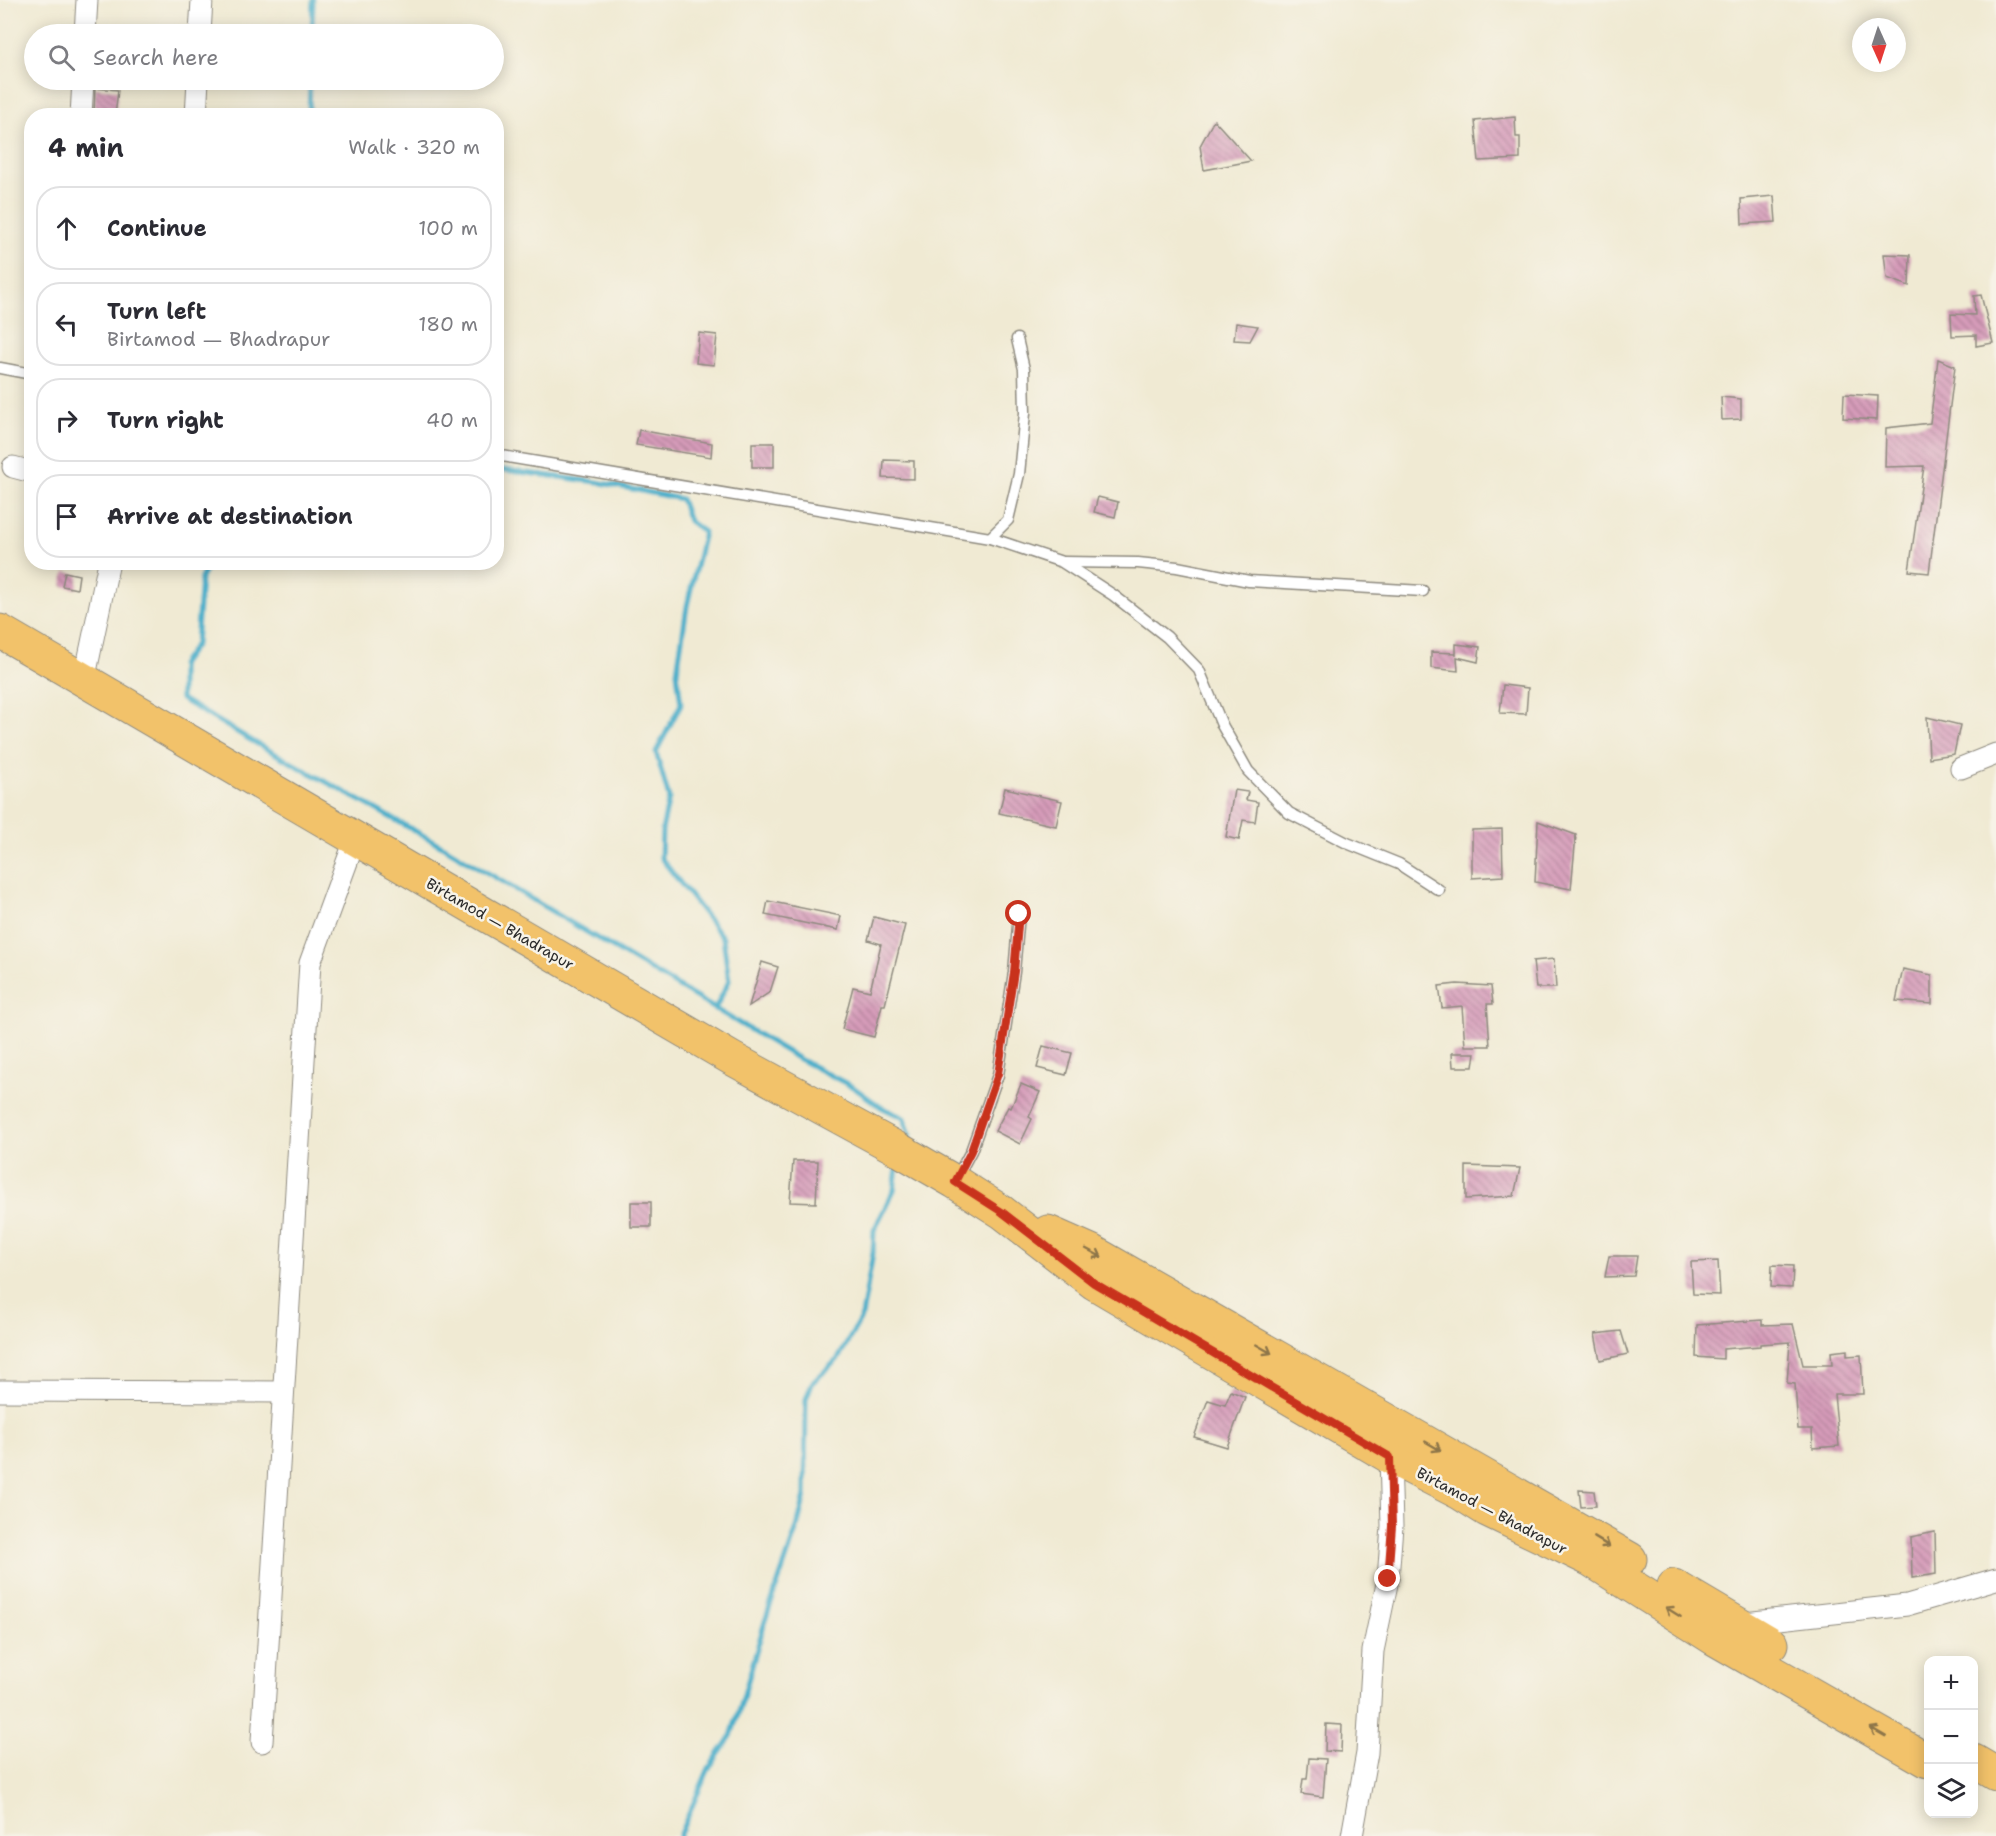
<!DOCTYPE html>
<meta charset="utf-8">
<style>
:root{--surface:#fff;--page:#f7f7f7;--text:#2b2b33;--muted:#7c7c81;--line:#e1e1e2}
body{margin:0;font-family:"Shantell Sans",sans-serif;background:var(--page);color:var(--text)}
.controls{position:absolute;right:18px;bottom:18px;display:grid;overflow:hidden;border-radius:12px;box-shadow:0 3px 15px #0003}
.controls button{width:54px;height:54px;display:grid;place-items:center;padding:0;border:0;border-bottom:2px solid var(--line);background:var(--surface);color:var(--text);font:30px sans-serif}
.compass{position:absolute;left:1852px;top:18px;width:54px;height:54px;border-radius:50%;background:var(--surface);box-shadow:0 3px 15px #0003;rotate:177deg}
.stop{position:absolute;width:18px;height:18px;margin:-14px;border:4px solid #c8321e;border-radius:50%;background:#fff}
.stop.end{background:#c8321e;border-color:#fff;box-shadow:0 2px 6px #0008}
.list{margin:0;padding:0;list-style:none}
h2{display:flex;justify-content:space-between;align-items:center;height:78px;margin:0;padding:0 24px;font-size:26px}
h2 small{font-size:20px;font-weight:400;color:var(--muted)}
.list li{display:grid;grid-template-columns:39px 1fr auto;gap:18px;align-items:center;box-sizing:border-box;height:84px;margin:0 12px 12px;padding:0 12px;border:2px solid var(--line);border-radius:24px}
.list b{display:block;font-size:22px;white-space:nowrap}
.list p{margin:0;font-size:20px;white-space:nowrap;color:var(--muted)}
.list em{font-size:20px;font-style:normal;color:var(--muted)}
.icon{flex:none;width:33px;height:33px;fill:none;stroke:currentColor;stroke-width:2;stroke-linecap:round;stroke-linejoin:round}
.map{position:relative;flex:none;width:1996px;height:1836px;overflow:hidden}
.search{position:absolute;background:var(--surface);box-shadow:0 3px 15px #0003;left:24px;top:24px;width:480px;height:66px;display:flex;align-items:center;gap:15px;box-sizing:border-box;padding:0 21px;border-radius:33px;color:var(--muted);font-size:22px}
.panel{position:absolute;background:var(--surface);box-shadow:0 3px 15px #0003;left:24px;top:108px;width:480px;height:462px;border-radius:24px}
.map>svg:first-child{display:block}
</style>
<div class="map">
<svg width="1996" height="1836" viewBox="0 0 1996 1836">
<defs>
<pattern id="building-back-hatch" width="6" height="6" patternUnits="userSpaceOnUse" patternTransform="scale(1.5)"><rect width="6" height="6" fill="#d69bb9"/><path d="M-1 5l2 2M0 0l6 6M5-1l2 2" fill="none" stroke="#ae7f97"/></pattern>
</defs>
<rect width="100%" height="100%" fill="#f7f3e8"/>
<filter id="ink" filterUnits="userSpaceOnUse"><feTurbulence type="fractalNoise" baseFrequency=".0167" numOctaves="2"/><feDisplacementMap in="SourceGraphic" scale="12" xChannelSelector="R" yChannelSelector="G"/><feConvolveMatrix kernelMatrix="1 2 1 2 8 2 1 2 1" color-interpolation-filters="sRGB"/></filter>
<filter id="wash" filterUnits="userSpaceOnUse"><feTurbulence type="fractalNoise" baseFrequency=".008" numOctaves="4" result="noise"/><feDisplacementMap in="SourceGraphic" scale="24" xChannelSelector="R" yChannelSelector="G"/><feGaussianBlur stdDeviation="1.35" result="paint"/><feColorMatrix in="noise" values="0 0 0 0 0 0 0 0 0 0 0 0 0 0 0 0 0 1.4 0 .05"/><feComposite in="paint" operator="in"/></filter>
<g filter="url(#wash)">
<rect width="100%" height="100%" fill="#f0ead3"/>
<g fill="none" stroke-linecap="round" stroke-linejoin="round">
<!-- stream -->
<g stroke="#4bafca" stroke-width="5">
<polyline points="312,34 313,0"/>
<polyline points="309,116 310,80"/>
<polyline points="496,469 597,482 681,499 689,521 704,532 687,606 677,672 681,704 656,752 669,798 662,830 661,858 723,938 729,981 715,1009"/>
<polyline points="210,562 201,578 196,644 181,665 181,699 254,742 446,848 799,1059 853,1087 881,1107 904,1118 910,1135 907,1141"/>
<polyline points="679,1836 709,1768 731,1736 741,1705 765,1621 797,1528 805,1495 806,1399 812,1383 838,1359 862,1316 873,1253 874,1230 894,1190 898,1161"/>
</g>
</g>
<g id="blocks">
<!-- building -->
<g fill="url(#building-back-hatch)">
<polygon points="95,88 118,90 115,116 94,114"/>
<polygon points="1515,117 1516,137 1520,137 1520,159 1479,161 1475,121"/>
<polygon points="1214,120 1251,161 1204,170 1200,146"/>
<polygon points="1774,196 1776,222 1742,224 1741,199"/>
<polygon points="1884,254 1910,255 1909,286 1887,278"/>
<polygon points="1981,295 1993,343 1976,346 1976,335 1952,336 1951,314 1975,315 1974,296"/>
<polygon points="1236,323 1258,326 1250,341 1234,340"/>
<polygon points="699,333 717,335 714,365 696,363"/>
<polygon points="1938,359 1955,366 1929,573 1909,571 1924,466 1885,467 1886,428 1930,423"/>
<polygon points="1844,394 1878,396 1877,420 1843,418"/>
<polygon points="1721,397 1741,399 1741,419 1722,420"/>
<polygon points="639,430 712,443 711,457 636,445"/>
<rect x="752" y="443" width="22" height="24"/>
<polygon points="884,460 914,461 914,479 883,478"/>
<polygon points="1098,497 1118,502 1115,517 1094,512"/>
<polygon points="65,572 79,575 77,589 62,586"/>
<polygon points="1456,644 1480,647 1478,662 1457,657 1458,671 1431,668 1431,652 1456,653 1456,655"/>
<polygon points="1503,685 1528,688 1526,714 1500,713"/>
<polygon points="1927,717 1960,725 1954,754 1929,758"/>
<polygon points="1005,788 1062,801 1056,826 999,813"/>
<polygon points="1234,790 1248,792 1246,800 1258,802 1255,822 1243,820 1239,840 1226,837"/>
<polygon points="1538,821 1576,835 1571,889 1535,882"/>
<polygon points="1502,829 1503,876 1472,878 1472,830"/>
<polygon points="768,901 841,916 838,930 765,915"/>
<polygon points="874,917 905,925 885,1005 882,1005 874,1037 842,1029 853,987 870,991 881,944 868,940"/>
<polygon points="1554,959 1556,988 1536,988 1533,961"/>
<polygon points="762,962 778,967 770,992 749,1006"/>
<polygon points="1903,969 1932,975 1932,1004 1896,1001"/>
<polygon points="1457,984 1491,986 1493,1004 1487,1004 1490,1046 1465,1046 1462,1006 1442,1008 1439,986"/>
<polygon points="1043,1046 1072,1053 1066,1075 1037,1068"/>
<polygon points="1452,1053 1475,1053 1473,1067 1453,1067"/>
<polygon points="1021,1084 1040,1092 1029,1117 1032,1119 1020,1144 995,1131 1008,1107 1011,1108"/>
<polygon points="793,1161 818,1161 816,1203 790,1202"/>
<polygon points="1466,1166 1520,1168 1514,1196 1466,1199"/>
<rect x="631" y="1202" width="20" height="25"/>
<polygon points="1609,1256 1637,1256 1634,1276 1605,1277"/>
<polygon points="1718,1261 1720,1295 1693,1294 1691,1262"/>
<polygon points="1772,1265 1793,1266 1792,1288 1771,1287"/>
<polygon points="1762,1320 1762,1325 1793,1324 1803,1365 1832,1365 1831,1352 1847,1350 1847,1356 1861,1355 1863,1394 1834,1394 1839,1446 1813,1448 1812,1429 1798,1429 1795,1384 1787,1383 1790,1342 1760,1344 1760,1346 1723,1349 1723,1359 1696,1357 1697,1325"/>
<polygon points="1621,1331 1628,1354 1600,1360 1595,1334"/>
<polygon points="1231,1391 1245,1397 1227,1447 1194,1437 1208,1400 1225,1405"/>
<polygon points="1579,1490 1594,1491 1596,1506 1581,1507"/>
<polygon points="1935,1532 1936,1574 1912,1578 1911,1537"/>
<polygon points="1326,1724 1342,1725 1341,1752 1325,1751"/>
<polygon points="1309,1758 1326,1759 1323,1797 1301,1794 1303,1779 1307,1779"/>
</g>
</g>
</g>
<g filter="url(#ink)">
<use href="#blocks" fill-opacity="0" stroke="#8e8a7f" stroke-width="1.5"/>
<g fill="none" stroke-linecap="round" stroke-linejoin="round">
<defs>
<g id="lane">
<polyline points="0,368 32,374"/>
<polyline points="496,455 990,538 1062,562 1113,595 1167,637 1199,670 1222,725 1248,771 1289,813 1347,843 1399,864 1439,890"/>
<polyline points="990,538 1008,520 1019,474 1025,413 1024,369 1017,339"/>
<polyline points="1063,562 1138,563 1177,567 1249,581 1423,591"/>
<polyline points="956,1179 971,1151 998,1075 1014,972 1019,914"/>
</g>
<g id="street">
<polyline points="85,34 87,0"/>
<polyline points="200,34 202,0"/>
<polyline points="81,116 83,80"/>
<polyline points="196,116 198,80"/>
<polyline points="13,467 32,472"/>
<polyline points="84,681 109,562"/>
<polyline points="1961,768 1996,754"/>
<polyline points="0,1391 283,1392"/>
<polyline points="1735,1624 1907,1605 1996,1579"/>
<polyline points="262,1742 310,963 355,840"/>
<polyline points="1352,1836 1367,1753 1373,1651 1388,1579 1392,1526 1390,1457"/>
</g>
<g id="primary">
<polyline points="0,631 731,1058 896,1148 955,1182 1002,1212 1094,1283 1390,1457 1460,1493 1487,1510 1591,1560 1715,1639 1928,1761"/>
<polyline points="1048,1232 1091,1251 1630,1559"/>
<polyline points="1674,1586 1772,1644"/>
<polyline points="1974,1761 1996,1774"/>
</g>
</defs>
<!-- lane casing -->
<use href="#lane" stroke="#8e8a7f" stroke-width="13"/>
<!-- street casing -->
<use href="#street" stroke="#8e8a7f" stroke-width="23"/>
<!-- primary casing -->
<use href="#primary" stroke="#8e8a7f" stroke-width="35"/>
<!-- lane -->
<use href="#lane" stroke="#fff" stroke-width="10"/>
<!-- street -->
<use href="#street" stroke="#fff" stroke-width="21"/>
<!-- primary -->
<use href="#primary" stroke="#f2c26a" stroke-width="33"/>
</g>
<!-- one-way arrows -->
<defs><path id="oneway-shaft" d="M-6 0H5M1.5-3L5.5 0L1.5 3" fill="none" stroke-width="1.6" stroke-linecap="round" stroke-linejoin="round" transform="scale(1.5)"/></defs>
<g stroke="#8e764a">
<use href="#oneway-shaft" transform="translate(1094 1253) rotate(28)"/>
<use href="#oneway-shaft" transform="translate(1264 1349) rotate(30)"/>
<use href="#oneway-shaft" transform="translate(1433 1446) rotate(30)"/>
<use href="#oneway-shaft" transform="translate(1602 1542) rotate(31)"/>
<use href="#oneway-shaft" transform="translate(1673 1612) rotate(-148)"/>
<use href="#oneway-shaft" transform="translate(1878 1732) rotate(-150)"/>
</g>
</g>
<g fill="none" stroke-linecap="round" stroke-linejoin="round" filter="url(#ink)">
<!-- route -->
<polyline stroke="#c8321e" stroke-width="8" points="1019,914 1014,972 998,1074 971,1151 955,1182 1002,1212 1094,1283 1390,1457 1392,1526 1388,1579"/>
</g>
<g text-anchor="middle" stroke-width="5" stroke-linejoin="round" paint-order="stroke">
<!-- street labels -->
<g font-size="15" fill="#2b2b2b" stroke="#f7f3e8">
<text transform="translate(500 924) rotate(30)" y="5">Birtamod — Bhadrapur</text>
<text transform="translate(1492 1511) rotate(28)" y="5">Birtamod — Bhadrapur</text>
</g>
</g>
</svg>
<div class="controls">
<button>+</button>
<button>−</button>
<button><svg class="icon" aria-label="layers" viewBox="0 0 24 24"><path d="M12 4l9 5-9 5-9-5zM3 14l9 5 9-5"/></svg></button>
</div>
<svg class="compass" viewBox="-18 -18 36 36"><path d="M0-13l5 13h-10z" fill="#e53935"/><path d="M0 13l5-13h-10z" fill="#7c7c81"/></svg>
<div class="stop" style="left:1019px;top:914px"></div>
<div class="stop end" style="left:1388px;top:1579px"></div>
<div class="search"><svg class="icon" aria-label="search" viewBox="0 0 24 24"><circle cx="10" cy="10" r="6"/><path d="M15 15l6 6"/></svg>Search here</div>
<section class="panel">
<h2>4 min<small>Walk · 320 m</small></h2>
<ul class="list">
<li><svg class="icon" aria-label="ahead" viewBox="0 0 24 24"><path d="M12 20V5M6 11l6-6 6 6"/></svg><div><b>Continue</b></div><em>100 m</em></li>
<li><svg class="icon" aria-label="left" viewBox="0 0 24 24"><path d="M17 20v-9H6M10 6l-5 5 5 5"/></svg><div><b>Turn left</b><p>Birtamod — Bhadrapur</p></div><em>180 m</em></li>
<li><svg class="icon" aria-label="right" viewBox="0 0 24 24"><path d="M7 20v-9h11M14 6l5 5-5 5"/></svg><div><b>Turn right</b></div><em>40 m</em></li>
<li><svg class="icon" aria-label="arrive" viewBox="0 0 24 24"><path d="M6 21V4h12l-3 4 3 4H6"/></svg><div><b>Arrive at destination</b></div></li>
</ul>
</section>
</div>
